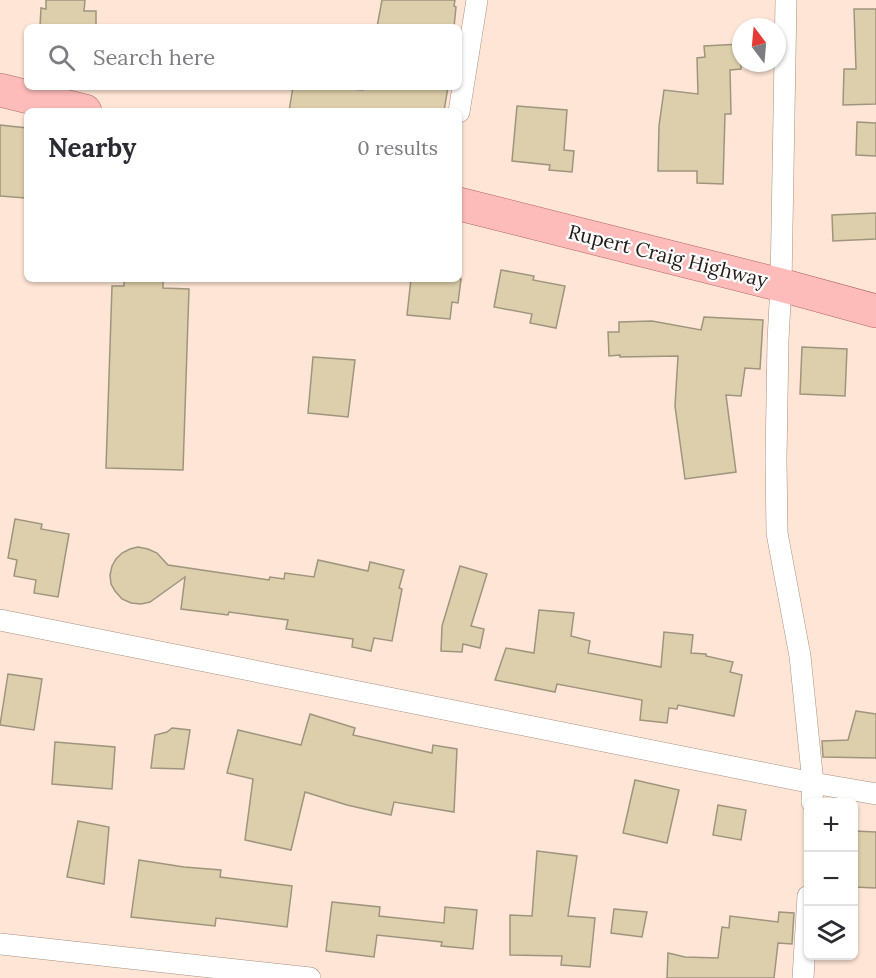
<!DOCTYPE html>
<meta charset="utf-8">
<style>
:root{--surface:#fff;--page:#f2f2f3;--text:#2b2b33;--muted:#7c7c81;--line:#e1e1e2}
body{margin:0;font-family:Lora,serif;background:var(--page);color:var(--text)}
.controls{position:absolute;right:18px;bottom:18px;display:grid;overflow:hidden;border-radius:9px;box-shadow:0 2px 4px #0004}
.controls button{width:54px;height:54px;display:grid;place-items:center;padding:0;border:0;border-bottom:2px solid var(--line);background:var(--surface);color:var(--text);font:30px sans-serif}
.compass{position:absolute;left:732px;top:18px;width:54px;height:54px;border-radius:50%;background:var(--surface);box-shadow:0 2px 4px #0004;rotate:344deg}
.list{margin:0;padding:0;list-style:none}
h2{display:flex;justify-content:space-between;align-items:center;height:78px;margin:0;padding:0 24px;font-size:26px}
h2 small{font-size:20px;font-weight:400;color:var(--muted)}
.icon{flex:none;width:33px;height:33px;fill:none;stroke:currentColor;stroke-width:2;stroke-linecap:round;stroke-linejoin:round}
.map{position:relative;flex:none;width:876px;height:978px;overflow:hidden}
.search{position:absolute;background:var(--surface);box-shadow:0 2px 4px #0004;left:24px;top:24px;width:438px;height:66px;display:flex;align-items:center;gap:15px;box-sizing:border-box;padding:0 21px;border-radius:9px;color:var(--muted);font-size:22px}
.panel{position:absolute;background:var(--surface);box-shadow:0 2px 4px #0004;left:24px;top:108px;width:438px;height:174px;border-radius:9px}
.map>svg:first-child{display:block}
</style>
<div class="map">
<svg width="876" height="978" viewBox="0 0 876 978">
<rect width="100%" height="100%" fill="#fee5d5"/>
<!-- building -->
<g fill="#ddcfab" stroke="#9e957e" stroke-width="1.5">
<polygon points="46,0 85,0 84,11 96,11 96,27 40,27 41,8 46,9"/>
<polygon points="382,0 455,0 454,6 456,7 454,27 377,27"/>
<polygon points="854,9 876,9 876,104 843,105 844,69 856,69"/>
<polygon points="741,44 741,69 730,70 731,114 725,114 723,184 697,183 697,171 658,171 659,126 664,90 698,94 697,58 705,57 704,46"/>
<polygon points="293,87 327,87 363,90 364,87 448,87 444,111 289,111"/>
<polygon points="517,106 567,110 564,150 574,151 572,172 549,170 550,165 512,161"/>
<polygon points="857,122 876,123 876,156 856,155"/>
<polygon points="0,125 27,128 27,177 25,198 0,196"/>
<polygon points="876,213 876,239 833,241 832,215"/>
<polygon points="501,270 534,276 533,280 565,286 556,328 530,323 532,314 494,307"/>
<polygon points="124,279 163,279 163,288 189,289 183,470 106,468 112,286 124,286"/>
<polygon points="411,279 461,279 458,303 452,302 450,319 407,315"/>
<polygon points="704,317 763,320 760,369 745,368 741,396 726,395 736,472 685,479 675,406 678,356 620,357 620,355 609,356 608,332 619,332 619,322 652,321 701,330"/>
<polygon points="802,347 847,349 845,396 800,394"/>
<polygon points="313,357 355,360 348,417 308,413"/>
<polygon points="15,519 42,524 41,529 69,534 58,597 34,593 36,580 14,576 17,560 8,558"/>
<polygon points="138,547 148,549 157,553 168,565 269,580 270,577 284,579 285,573 314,577 318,560 368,571 370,562 404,570 399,588 402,589 392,641 374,638 371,651 352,647 353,639 286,629 288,620 229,612 228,615 181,609 185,577 150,602 141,604 131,603 122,599 115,591 111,584 110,575 112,566 116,559 122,553 130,549"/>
<polygon points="460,566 487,574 471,626 484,629 480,648 463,644 462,652 441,651 442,626"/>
<polygon points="539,610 574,613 571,636 590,641 588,653 661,667 664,632 693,635 691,653 706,654 706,656 733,662 730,672 742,675 734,716 678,705 677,709 669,708 667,723 640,720 642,700 557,684 555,692 495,680 506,648 534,653"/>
<polygon points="8,674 42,679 34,730 0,725"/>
<polygon points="856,711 876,714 876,758 823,757 822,741 848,740"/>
<polygon points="310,714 355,728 353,735 432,753 433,745 457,749 454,812 394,802 391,815 347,805 305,792 291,850 245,840 253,779 227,773 238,730 301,745"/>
<polygon points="172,728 190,730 184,769 151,768 155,735 167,732"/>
<polygon points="55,742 115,747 112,789 52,784"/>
<polygon points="635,780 679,790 667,843 623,833"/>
<polygon points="718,805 746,810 741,840 713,835"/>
<polygon points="78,821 109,827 104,884 67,877"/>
<polygon points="854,831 876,832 876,888 854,887"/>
<polygon points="537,851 577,856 568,916 595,918 590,967 561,965 562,956 510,955 510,915 532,916"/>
<polygon points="139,860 184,867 221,870 220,877 292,886 287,927 216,918 215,926 131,917"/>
<polygon points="332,902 380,907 379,916 444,923 445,907 477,910 473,949 441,946 442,942 377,935 374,957 326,951"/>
<polygon points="614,909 647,912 642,937 611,933"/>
<polygon points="779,912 794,913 792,944 778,943 774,978 667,978 668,953 685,957 718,958 722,927 729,928 730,916 778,922"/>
</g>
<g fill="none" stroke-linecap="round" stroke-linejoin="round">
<defs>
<g id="minor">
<polyline points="786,0 781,285 778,340 776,459 777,533 800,656 813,783 812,802"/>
<polyline points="459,112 477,0"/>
<polyline points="0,620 813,783 876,794"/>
<polyline points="0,944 310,978"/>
<polyline points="803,978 808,896"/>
</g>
<g id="primary">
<polyline points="0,90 85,111"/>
<polyline points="459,204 781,285 876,311"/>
</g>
</defs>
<!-- minor casing -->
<use href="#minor" stroke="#a79081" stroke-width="22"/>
<!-- primary casing -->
<use href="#primary" stroke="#b06563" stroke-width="34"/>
<!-- minor -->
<use href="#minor" stroke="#fff" stroke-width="21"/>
<!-- primary -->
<use href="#primary" stroke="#fdbbba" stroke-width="33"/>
</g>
<g text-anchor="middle" stroke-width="4.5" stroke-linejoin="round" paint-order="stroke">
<!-- street labels -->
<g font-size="20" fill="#241b16" stroke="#fff">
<text transform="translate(668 256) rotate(14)" y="7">Rupert Craig Highway</text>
</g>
</g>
</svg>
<div class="controls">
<button>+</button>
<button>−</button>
<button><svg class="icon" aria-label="layers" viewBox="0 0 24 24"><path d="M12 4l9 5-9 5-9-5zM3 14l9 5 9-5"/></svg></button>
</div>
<svg class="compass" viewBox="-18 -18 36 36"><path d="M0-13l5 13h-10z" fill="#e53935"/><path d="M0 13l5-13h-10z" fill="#7c7c81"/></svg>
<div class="search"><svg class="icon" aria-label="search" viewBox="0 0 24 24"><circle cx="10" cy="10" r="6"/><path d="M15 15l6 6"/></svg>Search here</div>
<section class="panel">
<h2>Nearby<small>0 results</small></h2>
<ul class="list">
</ul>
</section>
</div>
